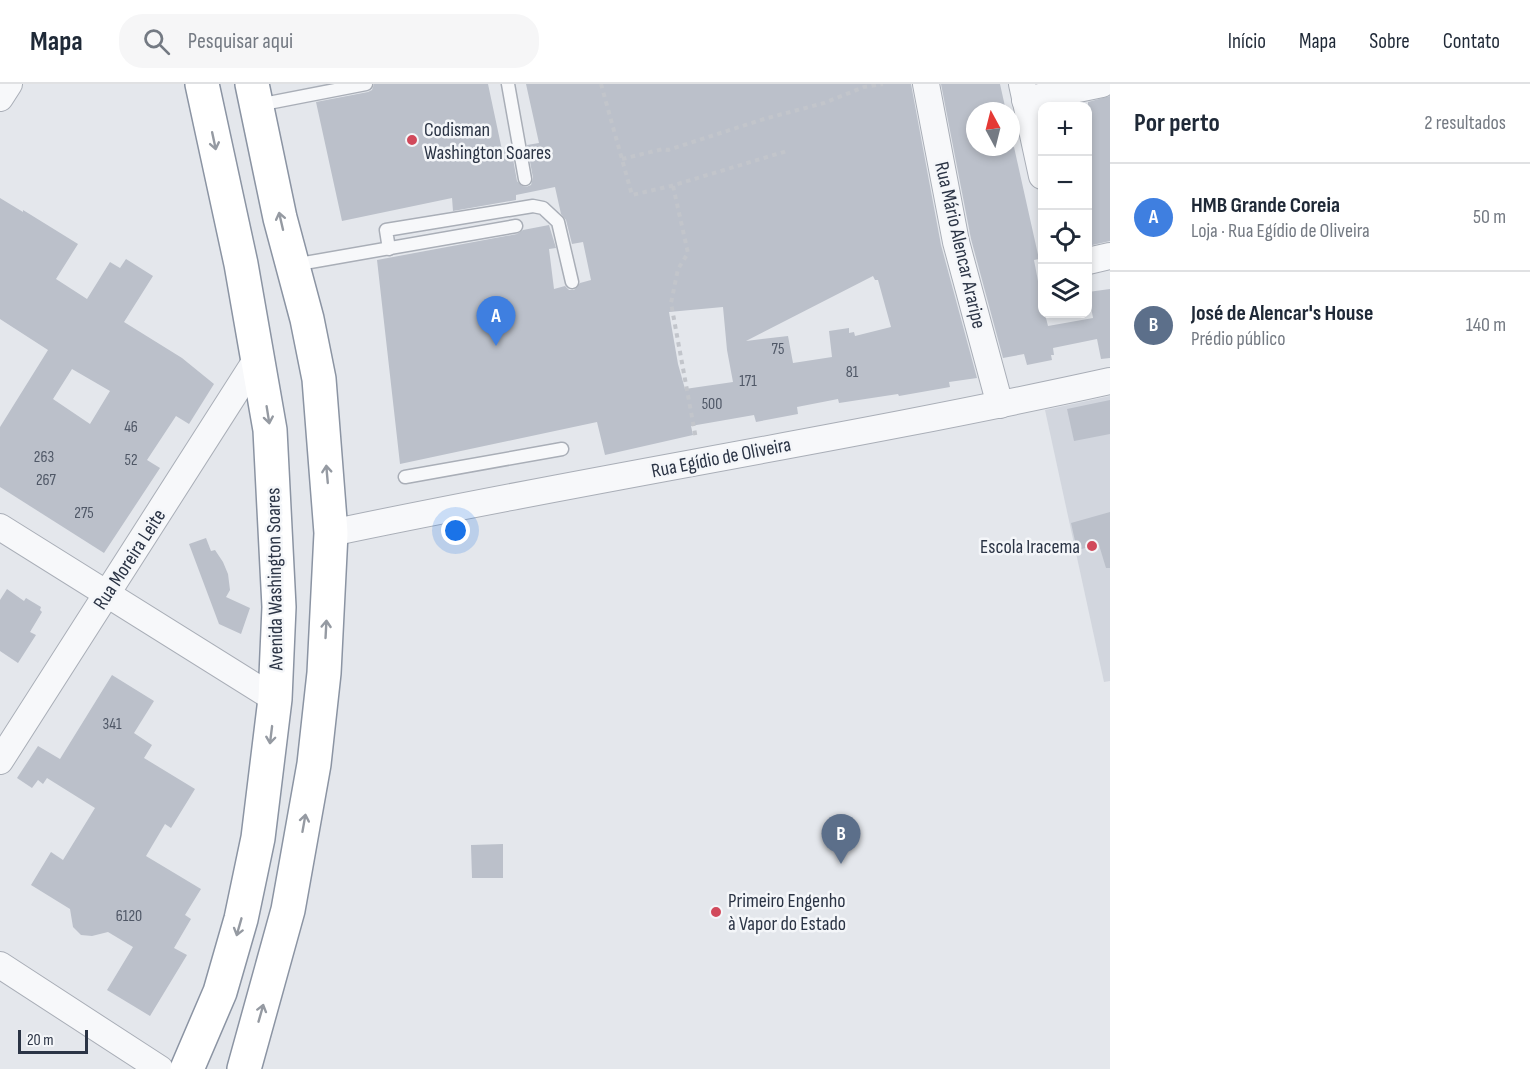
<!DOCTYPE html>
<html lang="pt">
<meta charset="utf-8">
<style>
:root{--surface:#fff;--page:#f6f6f7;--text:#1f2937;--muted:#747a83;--line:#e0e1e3;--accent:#d1495b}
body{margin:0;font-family:"Sofia Sans Condensed",sans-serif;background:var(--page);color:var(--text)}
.controls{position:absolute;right:18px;top:18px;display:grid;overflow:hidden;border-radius:12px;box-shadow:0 3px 9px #0003}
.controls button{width:54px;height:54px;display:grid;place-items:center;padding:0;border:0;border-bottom:2px solid var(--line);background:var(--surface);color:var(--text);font:30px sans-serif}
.compass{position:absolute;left:966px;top:18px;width:54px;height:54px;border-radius:50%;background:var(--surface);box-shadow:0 3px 9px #0003;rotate:353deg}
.scale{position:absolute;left:18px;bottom:15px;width:70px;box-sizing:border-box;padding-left:6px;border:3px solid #2b3445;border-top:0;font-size:16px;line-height:21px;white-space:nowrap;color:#2b3445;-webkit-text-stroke:4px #f4f6f9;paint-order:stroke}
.you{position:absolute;left:456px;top:447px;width:21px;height:21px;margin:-15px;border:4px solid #fff;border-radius:50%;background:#1a73e8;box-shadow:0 0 0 9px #1a73e833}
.badge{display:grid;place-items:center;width:39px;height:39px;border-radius:50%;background:var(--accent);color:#fff;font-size:20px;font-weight:700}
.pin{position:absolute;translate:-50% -50px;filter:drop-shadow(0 2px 3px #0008)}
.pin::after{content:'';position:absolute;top:32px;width:21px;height:18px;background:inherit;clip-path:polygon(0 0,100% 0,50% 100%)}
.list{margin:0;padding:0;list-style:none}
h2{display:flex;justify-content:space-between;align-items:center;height:78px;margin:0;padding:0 24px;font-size:26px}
h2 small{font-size:20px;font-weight:400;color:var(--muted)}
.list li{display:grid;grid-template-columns:39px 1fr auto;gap:18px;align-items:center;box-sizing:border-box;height:108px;padding:0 24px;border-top:2px solid var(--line)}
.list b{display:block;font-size:22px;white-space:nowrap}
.list p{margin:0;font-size:20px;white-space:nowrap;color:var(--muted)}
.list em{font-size:20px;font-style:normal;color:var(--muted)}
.icon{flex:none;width:33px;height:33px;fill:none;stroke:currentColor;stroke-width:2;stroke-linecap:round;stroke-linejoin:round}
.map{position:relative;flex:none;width:1110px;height:985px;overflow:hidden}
header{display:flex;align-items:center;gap:36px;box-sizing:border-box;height:84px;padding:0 30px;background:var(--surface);border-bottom:2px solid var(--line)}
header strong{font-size:28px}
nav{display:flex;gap:33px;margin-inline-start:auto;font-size:21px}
.search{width:420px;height:54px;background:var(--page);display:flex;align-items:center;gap:15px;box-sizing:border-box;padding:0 21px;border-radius:24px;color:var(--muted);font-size:22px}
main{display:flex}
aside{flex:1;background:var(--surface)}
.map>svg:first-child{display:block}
</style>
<header>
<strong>Mapa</strong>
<div class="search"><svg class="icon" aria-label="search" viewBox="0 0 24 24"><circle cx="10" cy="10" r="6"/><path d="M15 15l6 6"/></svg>Pesquisar aqui</div>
<nav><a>Início</a><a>Mapa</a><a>Sobre</a><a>Contato</a></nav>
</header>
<main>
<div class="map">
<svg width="1110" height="985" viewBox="0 0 1110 985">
<rect width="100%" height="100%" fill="#e4e7ec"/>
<!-- built -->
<polygon fill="#d2d6de" points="1110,312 1110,597 1104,598 1045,326"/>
<!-- building -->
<g fill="#bbc0ca" fill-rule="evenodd">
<path d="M374,0h114l14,66 9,-2 6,33 5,5 4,1 5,-2 2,-7 -6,-33 12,-2 -13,-59h385l30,161 36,133 -28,4 1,5 -51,9 -1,-2 -59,9 -1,-4 -41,8 1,7 -42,8 -2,-7 -63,11 2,9 -88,20 -8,-33 -197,42 -23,-204 140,-26 6,-4 26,-5 7,23 -7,1 5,40 11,-3 4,4h5l6,-7 11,-3 -8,-38 -11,2 -6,-24 -5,-6 -6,-27 -39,8v5l-63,11 -1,-13 -110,23 -26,-119 52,-10 4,-2zM873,192l2,4h3l13,47 -36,9 -1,-4 -5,1v-5l-20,3 3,26 -39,6 -5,-27 -42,5zM723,223l4,43 6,32 -48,7 -7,-25 -9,-52z"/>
<polygon points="941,0 1000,0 1006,27 975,27 975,63 1014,63 1039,175 1034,176 1042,218 1042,230 1045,230 1048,242 1093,234 1088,208 1110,205 1110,274 1101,275 1097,255 1053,264 1054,271 1051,271 1052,276 1027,281 1024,270 1003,274 971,155"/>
<polygon points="1110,12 1110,157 1088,162 1088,18"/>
<path d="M0,114l23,14v-2l55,34 -22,35 31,20 23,-37 10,6 6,-9 27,17 -29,46 58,36 32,26 -25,40 -13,-8 -29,44 13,8 -56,85 -104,-66v-60l48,-77 -48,-31zM72,285l38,22 -20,33 -37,-25z"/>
<polygon points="1110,316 1110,350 1074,357 1067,325"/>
<polygon points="1110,428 1110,484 1106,484 1099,461 1077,466 1071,439"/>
<polygon points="206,454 211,467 215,466 223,478 228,490 230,506 226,513 250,524 241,550 219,540 189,460"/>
<polygon points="7,505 24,517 26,514 41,523 40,526 42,528 30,548 36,551 18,579 0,567 0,516"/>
<polygon points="112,591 154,617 134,649 152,661 144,674 195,705 171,744 165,740 146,772 201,805 185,831 191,835 174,864 187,871 150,932 107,906 133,863 108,848 92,852 81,851 73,843 70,825 31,801 51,768 63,776 95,724 47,694 43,700 38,696 32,704 17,694 38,662 60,675"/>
<polygon points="503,760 503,794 472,794 471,761"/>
</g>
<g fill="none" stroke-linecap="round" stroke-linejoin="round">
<defs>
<g id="lane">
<polyline points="508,0 525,95"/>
<polyline points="258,21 366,0"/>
<polyline points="389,165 386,146 533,122 543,124 558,138 572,198"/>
<polyline points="293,181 516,142"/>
<polyline points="405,393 562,365"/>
</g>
<g id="street">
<polyline points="926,0 956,158 1000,321"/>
<polyline points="1022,0 1042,92"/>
<polyline points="0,14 9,0"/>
<polyline points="1025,16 1102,0"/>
<polyline points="1088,177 1110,172"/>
<polyline points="0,443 275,615"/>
<path d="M331,449c259,-55 521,-95 779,-152"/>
<polyline points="0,677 258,273"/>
<polyline points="0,881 160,985"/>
</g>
<g id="highway">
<polyline points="187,985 220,908 241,835 258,754 275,615 279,523 270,346 241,180 202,0"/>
<polyline points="244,985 288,826 314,680 324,589 331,449 319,295 307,235 280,134 252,0"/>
</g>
</defs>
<!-- lane casing -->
<use href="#lane" stroke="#a9aeb7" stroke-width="15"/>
<!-- street casing -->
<use href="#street" stroke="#a9aeb7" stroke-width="28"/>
<!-- highway casing -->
<use href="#highway" stroke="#8b94a3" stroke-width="36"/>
<!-- path -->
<g stroke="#c2c5cb" stroke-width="4" stroke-dasharray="4.5 4.5" stroke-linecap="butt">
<polyline points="601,0 632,111 671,102 787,67"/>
<polyline points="622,75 663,65 668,66 764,35 824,19 864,3 883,0"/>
<polyline points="673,102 688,169 678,185 671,219 696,355"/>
</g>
<!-- lane -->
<use href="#lane" stroke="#f7f8fa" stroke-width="12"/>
<!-- street -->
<use href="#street" stroke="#f7f8fa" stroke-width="26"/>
<!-- highway -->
<use href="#highway" stroke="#fff" stroke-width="33"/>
</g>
<!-- one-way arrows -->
<defs><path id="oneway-shaft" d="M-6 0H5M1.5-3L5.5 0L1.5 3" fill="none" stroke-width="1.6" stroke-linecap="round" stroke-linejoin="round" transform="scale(1.5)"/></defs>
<g stroke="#959aa2">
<use href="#oneway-shaft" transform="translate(214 57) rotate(78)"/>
<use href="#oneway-shaft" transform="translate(281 137) rotate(-103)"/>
<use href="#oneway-shaft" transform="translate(268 331) rotate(81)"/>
<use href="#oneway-shaft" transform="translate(327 390) rotate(-95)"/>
<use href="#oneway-shaft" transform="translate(326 545) rotate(-87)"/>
<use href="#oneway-shaft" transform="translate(271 651) rotate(97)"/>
<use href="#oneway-shaft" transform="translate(304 739) rotate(-80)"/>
<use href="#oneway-shaft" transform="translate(239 843) rotate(106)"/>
<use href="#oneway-shaft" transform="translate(261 929) rotate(-74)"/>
</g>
<!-- markers -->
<g fill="#d1495b" stroke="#f4f6f9" stroke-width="2">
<circle cx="412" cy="56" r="6"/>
<circle cx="1092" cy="462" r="6"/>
<circle cx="716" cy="828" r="6"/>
</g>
<g text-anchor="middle" stroke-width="5" stroke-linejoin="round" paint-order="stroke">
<!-- number labels -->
<g font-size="16" fill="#4f5766">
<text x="778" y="270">75</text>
<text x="852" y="293">81</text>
<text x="748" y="302">171</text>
<text x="712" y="325">500</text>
<text x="131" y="348">46</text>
<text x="44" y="378">263</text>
<text x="131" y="381">52</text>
<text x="46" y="401">267</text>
<text x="84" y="434">275</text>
<text x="112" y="645">341</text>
<text x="129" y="837">6120</text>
</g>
<!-- poi labels -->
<g font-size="20" fill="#2b3445" stroke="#f4f6f9" text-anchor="start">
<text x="424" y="52">Codisman<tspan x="424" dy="23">Washington Soares</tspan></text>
<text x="1080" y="469" text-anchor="end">Escola Iracema</text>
<text x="728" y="823">Primeiro Engenho<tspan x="728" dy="23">à Vapor do Estado</tspan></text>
</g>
<!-- street labels -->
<g font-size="20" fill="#2b3445" stroke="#f4f6f9">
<text transform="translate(961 161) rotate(77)" y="7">Rua Mário Alencar Araripe</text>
<text transform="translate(721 373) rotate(-11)" y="7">Rua Egídio de Oliveira</text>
<text transform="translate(129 475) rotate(-57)" y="7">Rua Moreira Leite</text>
<text transform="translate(274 495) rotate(-91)" y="7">Avenida Washington Soares</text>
</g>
</g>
</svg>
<div class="controls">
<button>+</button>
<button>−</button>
<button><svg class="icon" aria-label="locate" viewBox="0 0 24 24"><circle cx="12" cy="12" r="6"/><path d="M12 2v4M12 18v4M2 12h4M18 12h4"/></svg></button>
<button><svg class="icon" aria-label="layers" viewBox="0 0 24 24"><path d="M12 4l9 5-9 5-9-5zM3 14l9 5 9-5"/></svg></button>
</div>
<svg class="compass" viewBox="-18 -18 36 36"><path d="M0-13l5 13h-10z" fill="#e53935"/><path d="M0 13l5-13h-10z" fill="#747a83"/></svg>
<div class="scale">20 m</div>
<div class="you"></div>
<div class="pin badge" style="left:496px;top:262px;background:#3f7fe0">A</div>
<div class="pin badge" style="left:841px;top:780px;background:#5c6f8a">B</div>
</div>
<aside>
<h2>Por perto<small>2 resultados</small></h2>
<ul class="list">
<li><span class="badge" style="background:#3f7fe0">A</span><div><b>HMB Grande Coreia</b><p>Loja · Rua Egídio de Oliveira</p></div><em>50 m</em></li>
<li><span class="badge" style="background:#5c6f8a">B</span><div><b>José de Alencar's House</b><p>Prédio público</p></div><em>140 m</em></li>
</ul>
</aside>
</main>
